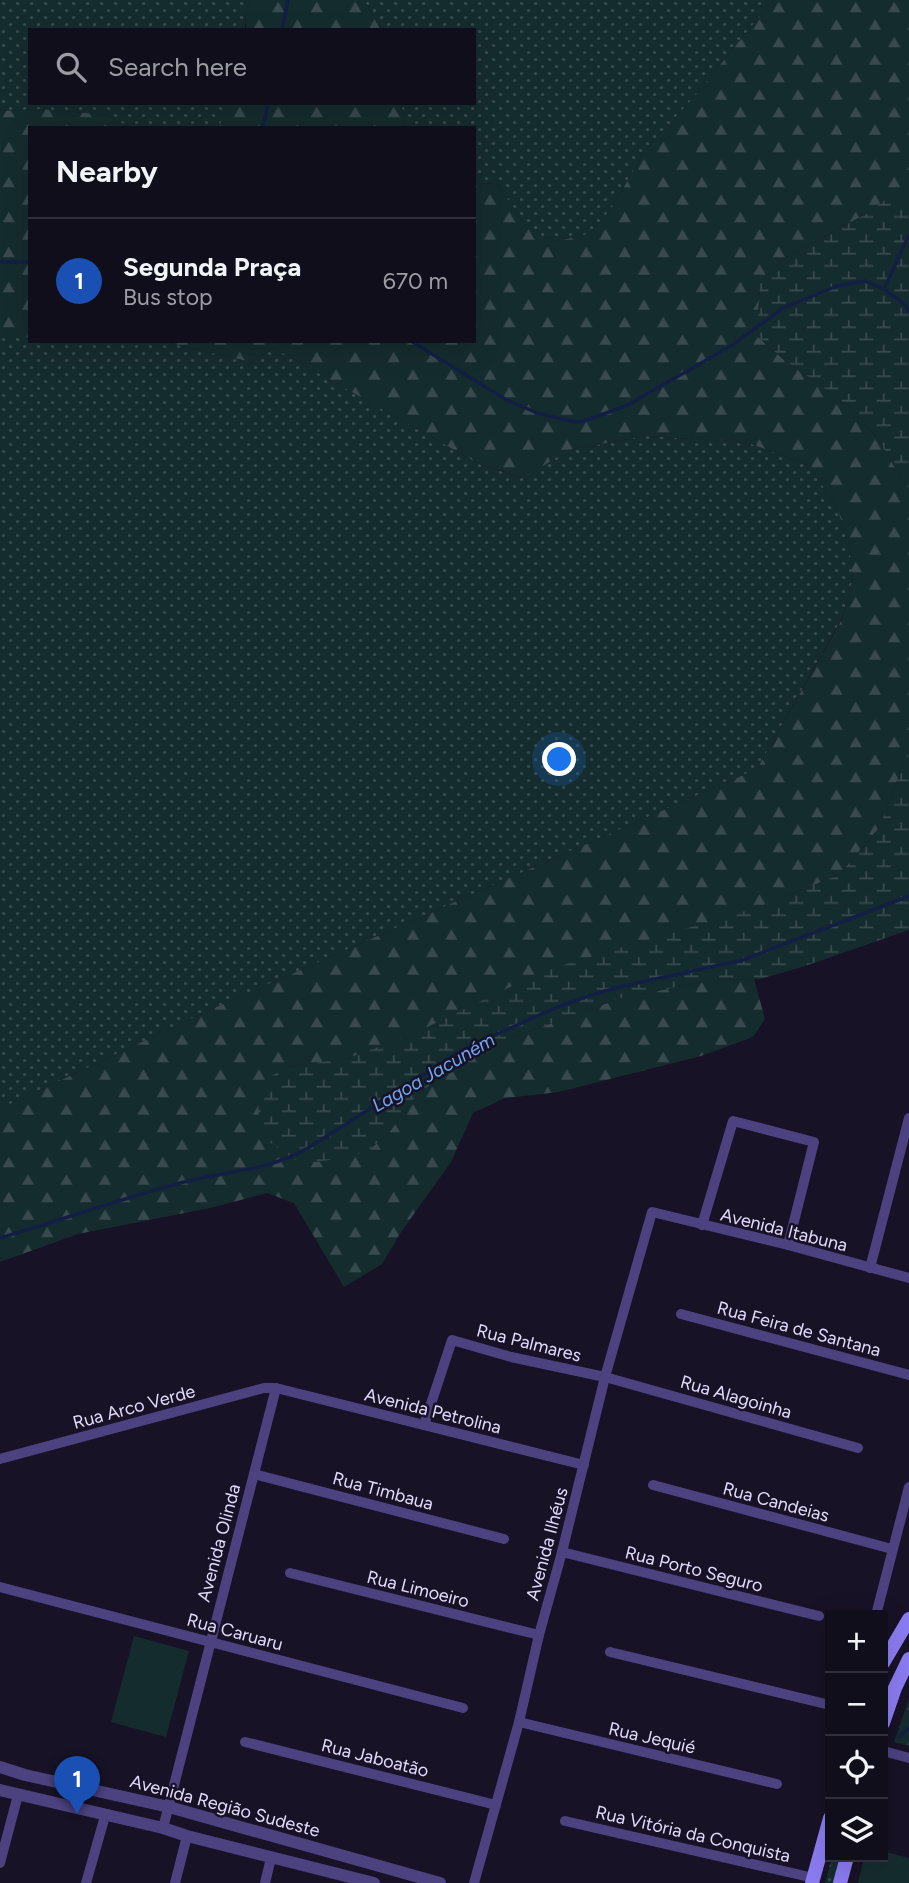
<!DOCTYPE html>
<meta charset="utf-8">
<style>
:root{--surface:#110e1c;--page:#1a1725;--text:#f1f3f6;--muted:#9c9ca3;--line:#302e3b;--accent:#0b8043}
body{margin:0;font-family:Figtree,sans-serif;background:var(--page);color:var(--text)}
.controls{position:absolute;right:21px;bottom:21px;display:grid;overflow:hidden;border-radius:0px;box-shadow:0 7px 28px #0002}
.controls button{width:63px;height:63px;display:grid;place-items:center;padding:0;border:0;border-bottom:2px solid var(--line);background:var(--surface);color:var(--text);font:35px sans-serif}
.you{position:absolute;left:560px;top:760px;width:24px;height:24px;margin:-18px;border:5px solid #fff;border-radius:50%;background:#1a73e8;box-shadow:0 0 0 10px #1a73e833}
.badge{display:grid;place-items:center;width:46px;height:46px;border-radius:50%;background:var(--accent);color:#fff;font-size:23px;font-weight:700}
.pin{position:absolute;translate:-50% -58px;filter:drop-shadow(0 2px 4px #0008)}
.pin::after{content:'';position:absolute;top:37px;width:24px;height:21px;background:inherit;clip-path:polygon(0 0,100% 0,50% 100%)}
.list{margin:0;padding:0;list-style:none}
h2{display:flex;justify-content:space-between;align-items:center;height:91px;margin:0;padding:0 28px;font-size:30px}
h2 small{font-size:23px;font-weight:400;color:var(--muted)}
.list li{display:grid;grid-template-columns:46px 1fr auto;gap:21px;align-items:center;box-sizing:border-box;height:126px;padding:0 28px;border-top:2px solid var(--line)}
.list b{display:block;font-size:26px;white-space:nowrap}
.list p{margin:0;font-size:23px;white-space:nowrap;color:var(--muted)}
.list em{font-size:23px;font-style:normal;color:var(--muted)}
.icon{flex:none;width:38px;height:38px;fill:none;stroke:currentColor;stroke-width:2;stroke-linecap:round;stroke-linejoin:round}
.map{position:relative;flex:none;width:909px;height:1883px;overflow:hidden}
.search{position:absolute;background:var(--surface);box-shadow:0 7px 28px #0002;left:28px;top:28px;width:448px;height:77px;display:flex;align-items:center;gap:18px;box-sizing:border-box;padding:0 24px;border-radius:0px;color:var(--muted);font-size:26px}
.panel{position:absolute;background:var(--surface);box-shadow:0 7px 28px #0002;left:28px;top:126px;width:448px;height:217px;border-radius:0px}
.map>svg:first-child{display:block}
</style>
<div class="map">
<svg width="909" height="1883" viewBox="0 0 909 1883">
<defs>
<pattern id="grass-dots" width="8" height="8" patternUnits="userSpaceOnUse" patternTransform="scale(1.75)"><rect width="8" height="8" fill="#152c2e"/><path d="M2 2h.1M6 6h.1" fill="none" stroke="#374a4d" stroke-width="1.8" stroke-linecap="round"/></pattern>
<pattern id="forest-firs" width="22" height="20" patternUnits="userSpaceOnUse" patternTransform="scale(1.75)"><rect width="22" height="20" fill="#152c2e"/><path d="M5 1l3.5 6h-7zM16 11l3.5 6h-7z" fill="#374a4d"/></pattern>
<pattern id="wetland-marsh" width="20" height="14" patternUnits="userSpaceOnUse" patternTransform="scale(1.75)"><rect width="20" height="14" fill="#152c2e"/><path d="M1 5h8M5 5V1M11 12h8M15 12V8" fill="none" stroke="#374a4d"/></pattern>
</defs>
<rect width="100%" height="100%" fill="#171225"/>
<!-- grass -->
<g fill="url(#grass-dots)">
<polygon points="0,0 249,0 246,12 245,30 30,30 30,103 231,103 230,106 218,128 130,128 107,115 42,109 0,111"/>
<polygon points="364,0 773,0 694,97 645,151 611,209 589,234 558,241 539,235 525,224 496,183 479,184 474,188 474,128 406,128 401,103 474,103 474,30 382,30"/>
<polygon points="3,337 30,337 30,341 161,341 251,362 274,348 481,465 523,478 568,450 646,436 746,442 808,465 836,505 849,544 853,579 842,618 757,769 214,1008 0,1109 0,338"/>
<polygon points="832,1857 840,1857 833,1883 825,1883"/>
</g>
<!-- forest -->
<g fill="url(#forest-firs)">
<polygon points="249,0 364,0 382,30 246,30 246,12"/>
<polygon points="773,0 909,0 909,193 887,198 868,213 784,258 760,283 757,336 782,358 849,406 877,438 909,490 909,749 879,828 839,875 759,907 349,1058 285,1067 369,1150 388,1134 417,1095 476,1051 621,998 713,980 754,979 765,1019 753,1037 701,1056 559,1092 505,1098 473,1113 451,1162 401,1232 382,1264 344,1287 294,1203 267,1193 210,1208 78,1234 0,1262 0,1109 214,1008 757,769 842,619 853,579 849,544 836,505 808,465 746,442 646,436 568,450 524,478 481,465 274,348 251,362 161,341 474,341 474,188 478,184 496,183 525,224 539,235 558,241 589,234 611,209 645,151 694,97"/>
<polygon points="231,103 401,103 406,128 218,128"/>
<polygon points="42,109 107,115 130,128 30,128 30,337 0,338 0,111"/>
<polygon points="909,1699 909,1746 894,1742"/>
</g>
<!-- wetland -->
<g fill="url(#wetland-marsh)">
<polygon points="909,193 909,490 877,438 849,406 782,358 757,336 760,283 784,258 868,213 887,198"/>
<polygon points="909,749 909,930 805,966 760,979 713,980 621,998 476,1051 417,1095 388,1134 369,1150 353,1156 317,1162 295,1160 268,1141 259,1121 258,1092 267,1079 285,1067 349,1058 417,1032 543,971 759,907 839,875 879,828"/>
</g>
<!-- park -->
<g fill="#152c2e">
<polygon points="134,1636 189,1651 166,1737 111,1722"/>
<polygon points="883,1851 909,1858 909,1883 858,1883 864,1857 883,1857"/>
</g>
<g fill="none" stroke-linecap="round" stroke-linejoin="round">
<!-- stream -->
<g stroke="#121f44" stroke-width="3.5">
<polyline points="282,30 288,0"/>
<polyline points="263,128 268,103"/>
<polyline points="0,262 30,262"/>
<polyline points="884,289 909,235"/>
<polyline points="411,341 505,399 537,413 575,422 583,421 626,406 731,346 783,308 837,286 865,281 884,289 904,304 909,311"/>
<path d="M0,1238c62,-18 123,-40 184,-56 42,-11 85,-11 124,-34l156,-99 89,-40 32,-12 34,-10 124,-27 166,-64"/>
<polyline points="899,1737 909,1728"/>
</g>
<!-- minor -->
<g stroke="#4b427f" stroke-width="10">
<polyline points="702,1225 733,1121 814,1142 788,1245"/>
<polyline points="870,1268 909,1118"/>
<polyline points="681,1314 909,1375"/>
<polyline points="424,1425 452,1340 511,1357 605,1377 858,1448"/>
<polyline points="0,1459 264,1388 276,1388 584,1465"/>
<polyline points="254,1474 504,1539"/>
<polyline points="653,1485 892,1549"/>
<polyline points="562,1552 819,1616"/>
<polyline points="290,1573 539,1635"/>
<polyline points="0,1587 463,1708"/>
<polyline points="876,1615 909,1487"/>
<polyline points="610,1652 830,1705"/>
<polyline points="519,1722 777,1784"/>
<polyline points="245,1742 496,1805"/>
<polyline points="883,1751 909,1758"/>
<polyline points="565,1821 814,1878"/>
<polyline points="163,1828 276,1388"/>
<polyline points="0,1863 18,1795"/>
<polyline points="86,1883 105,1816"/>
<polyline points="175,1883 187,1836"/>
<polyline points="265,1883 271,1858"/>
<polyline points="474,1883 519,1722 539,1635 562,1552 605,1377 652,1212 788,1245 909,1278"/>
</g>
<!-- tertiary -->
<g stroke="#4b427f" stroke-width="12">
<polyline points="0,1767 25,1775 169,1807 440,1883"/>
<polyline points="0,1790 163,1828 187,1836 374,1883"/>
</g>
<!-- secondary -->
<g stroke="#8b7bf1" stroke-width="14">
<polyline points="883,1663 909,1619"/>
<polyline points="883,1723 895,1688 909,1659"/>
<polyline points="812,1883 830,1818"/>
<polyline points="840,1883 847,1857"/>
</g>
</g>
<g text-anchor="middle" stroke-width="5" stroke-linejoin="round" paint-order="stroke">
<!-- street labels -->
<g font-size="18" fill="#e1dafb" stroke="#171225">
<text transform="translate(784 1230) rotate(14)" y="6">Avenida Itabuna</text>
<text transform="translate(799 1329) rotate(15)" y="6">Rua Feira de Santana</text>
<text transform="translate(529 1343) rotate(14)" y="6">Rua Palmares</text>
<text transform="translate(736 1397) rotate(16)" y="6">Rua Alagoinha</text>
<text transform="translate(134 1407) rotate(-15)" y="6">Rua Arco Verde</text>
<text transform="translate(433 1411) rotate(14)" y="6">Avenida Petrolina</text>
<text transform="translate(383 1491) rotate(15)" y="6">Rua Timbaua</text>
<text transform="translate(776 1502) rotate(15)" y="6">Rua Candeias</text>
<text transform="translate(219 1543) rotate(-75)" y="6">Avenida Olinda</text>
<text transform="translate(547 1544) rotate(-75)" y="6">Avenida Ilhéus</text>
<text transform="translate(694 1569) rotate(14)" y="6">Rua Porto Seguro</text>
<text transform="translate(418 1589) rotate(14)" y="6">Rua Limoeiro</text>
<text transform="translate(235 1632) rotate(15)" y="6">Rua Caruaru</text>
<text transform="translate(652 1738) rotate(13)" y="6">Rua Jequié</text>
<text transform="translate(375 1758) rotate(14)" y="6">Rua Jaboatão</text>
<text transform="translate(225 1806) rotate(15)" y="6">Avenida Região Sudeste</text>
<text transform="translate(693 1834) rotate(13)" y="6">Rua Vitória da Conquista</text>
</g>
<!-- water labels -->
<g font-size="19" font-style="italic" fill="#73a7f0" stroke="#171225">
<text transform="translate(433 1072) rotate(-30)" y="7">Lagoa Jacuném</text>
</g>
</g>
</svg>
<div class="controls">
<button>+</button>
<button>−</button>
<button><svg class="icon" aria-label="locate" viewBox="0 0 24 24"><circle cx="12" cy="12" r="6"/><path d="M12 2v4M12 18v4M2 12h4M18 12h4"/></svg></button>
<button><svg class="icon" aria-label="layers" viewBox="0 0 24 24"><path d="M12 4l9 5-9 5-9-5zM3 14l9 5 9-5"/></svg></button>
</div>
<div class="you"></div>
<div class="pin badge" style="left:77px;top:1814px;background:#1a4fb4">1</div>
<div class="search"><svg class="icon" aria-label="search" viewBox="0 0 24 24"><circle cx="10" cy="10" r="6"/><path d="M15 15l6 6"/></svg>Search here</div>
<section class="panel">
<h2>Nearby<small></small></h2>
<ul class="list">
<li><span class="badge" style="background:#1a4fb4">1</span><div><b>Segunda Praça</b><p>Bus stop</p></div><em>670 m</em></li>
</ul>
</section>
</div>
